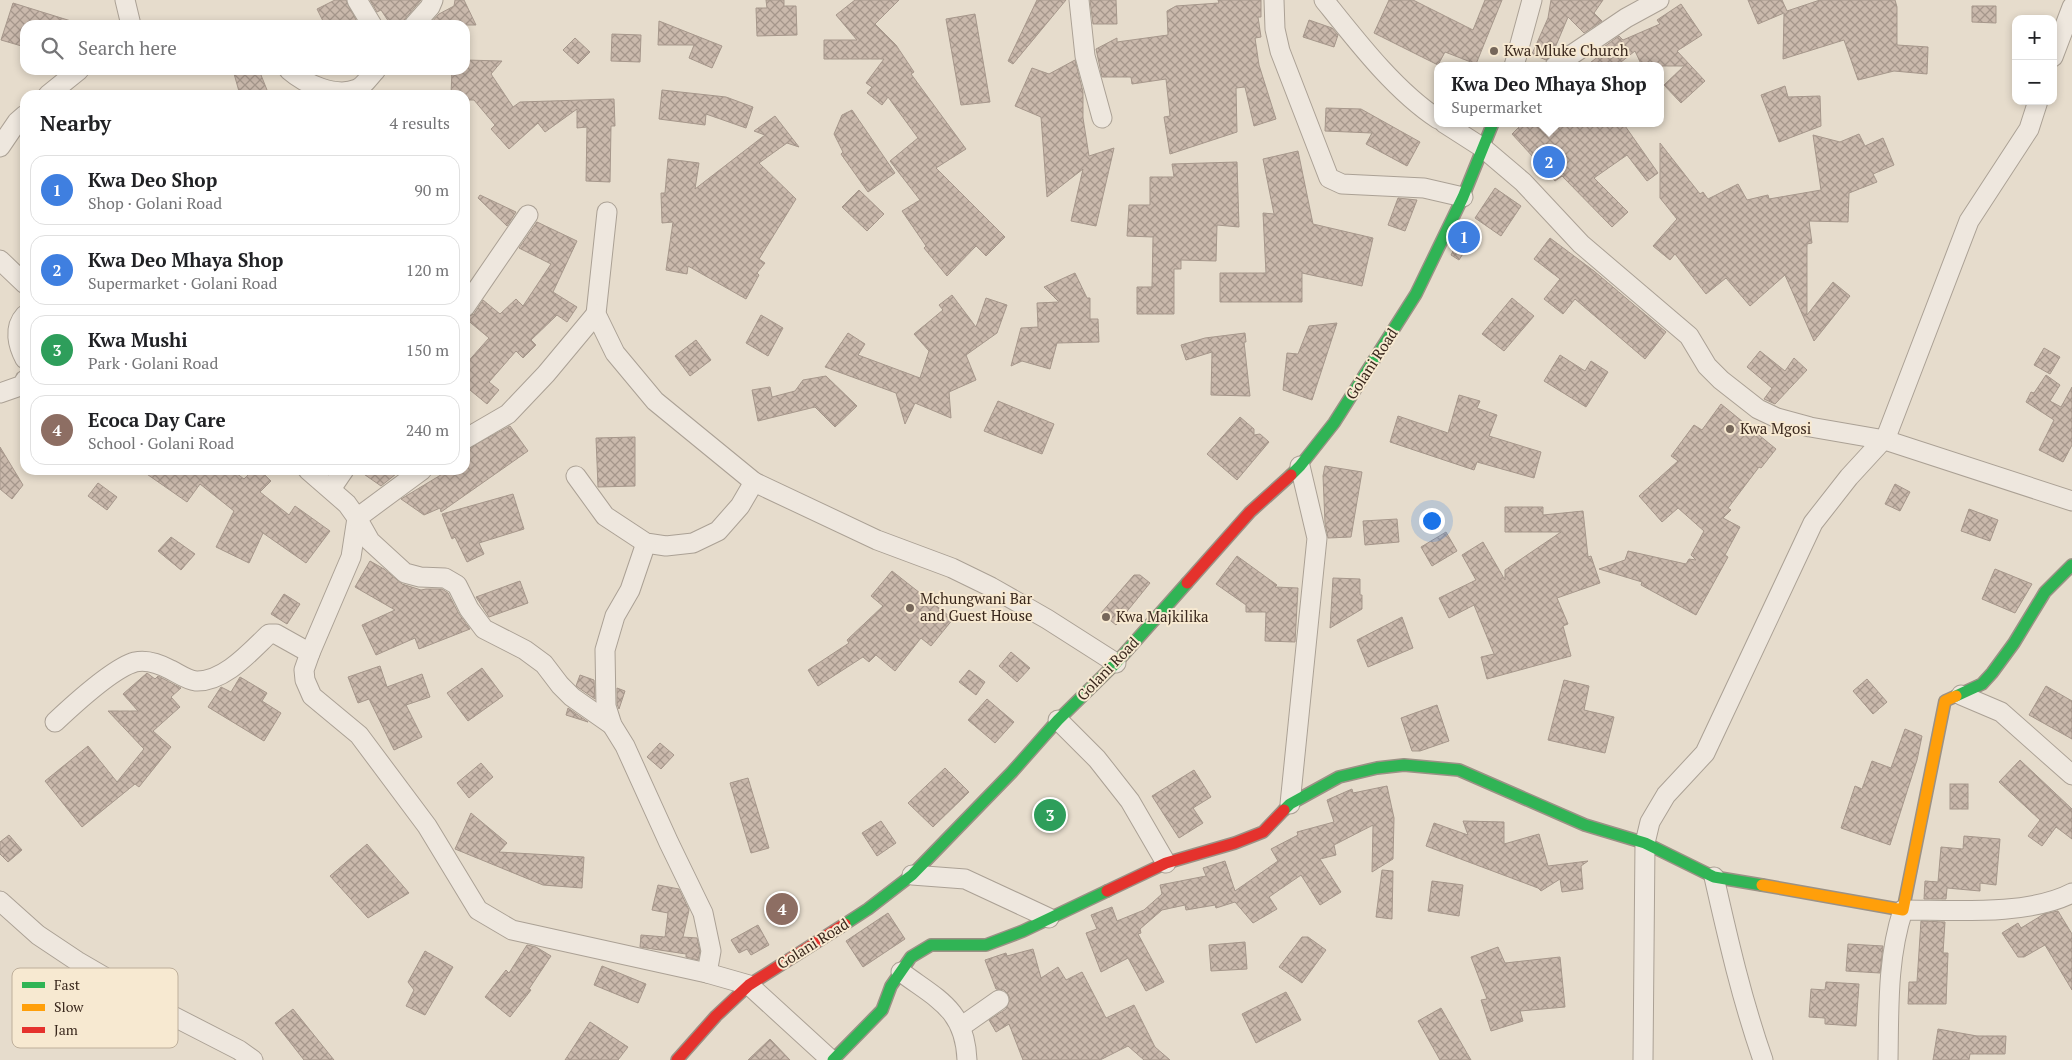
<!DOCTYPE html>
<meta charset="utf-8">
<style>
:root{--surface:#fff;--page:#f2f2f2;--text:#202124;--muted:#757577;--line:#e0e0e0;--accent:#d93025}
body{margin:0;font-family:"PT Serif",serif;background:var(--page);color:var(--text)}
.controls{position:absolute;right:15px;top:15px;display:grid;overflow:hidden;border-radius:10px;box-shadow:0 2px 8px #0003}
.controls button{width:45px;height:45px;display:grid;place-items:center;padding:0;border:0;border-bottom:1px solid var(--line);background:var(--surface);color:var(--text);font:25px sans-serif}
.you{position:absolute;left:1431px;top:520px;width:18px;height:18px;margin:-12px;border:4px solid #fff;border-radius:50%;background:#1a73e8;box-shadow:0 0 0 8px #1a73e833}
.badge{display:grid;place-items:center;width:32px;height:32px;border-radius:50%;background:var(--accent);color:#fff;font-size:16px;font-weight:700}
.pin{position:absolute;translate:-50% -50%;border:2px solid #fff;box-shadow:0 1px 5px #0006}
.popup{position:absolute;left:1434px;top:62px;width:230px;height:65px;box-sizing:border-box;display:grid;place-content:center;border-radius:10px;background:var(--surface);filter:drop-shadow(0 1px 4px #0005);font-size:16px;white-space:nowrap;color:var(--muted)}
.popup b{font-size:19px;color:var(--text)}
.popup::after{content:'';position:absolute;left:50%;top:100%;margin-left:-10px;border:10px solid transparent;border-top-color:var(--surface)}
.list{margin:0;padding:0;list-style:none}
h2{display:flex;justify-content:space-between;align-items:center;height:65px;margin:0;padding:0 20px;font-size:21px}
h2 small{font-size:16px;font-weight:400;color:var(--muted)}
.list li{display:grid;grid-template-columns:32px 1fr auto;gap:15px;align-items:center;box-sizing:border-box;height:70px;margin:0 10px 10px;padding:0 10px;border:1px solid var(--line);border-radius:15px}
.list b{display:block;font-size:19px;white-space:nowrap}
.list p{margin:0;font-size:16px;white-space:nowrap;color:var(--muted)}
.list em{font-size:16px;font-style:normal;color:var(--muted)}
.icon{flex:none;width:28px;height:28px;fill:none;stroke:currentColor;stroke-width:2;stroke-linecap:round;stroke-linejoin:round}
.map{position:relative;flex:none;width:2072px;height:1060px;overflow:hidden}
.search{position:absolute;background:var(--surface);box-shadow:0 2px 8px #0003;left:20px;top:20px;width:450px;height:55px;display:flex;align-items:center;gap:12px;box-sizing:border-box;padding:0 18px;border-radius:15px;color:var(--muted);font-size:19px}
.panel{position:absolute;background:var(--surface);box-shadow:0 2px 8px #0003;left:20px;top:90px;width:450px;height:385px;border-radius:15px}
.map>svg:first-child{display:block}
</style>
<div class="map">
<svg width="2072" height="1060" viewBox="0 0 2072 1060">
<defs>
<pattern id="building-cross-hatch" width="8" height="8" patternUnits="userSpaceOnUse" patternTransform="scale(1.25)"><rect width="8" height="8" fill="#cab9ac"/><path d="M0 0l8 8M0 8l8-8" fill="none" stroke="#a5968b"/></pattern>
</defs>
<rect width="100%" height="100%" fill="#e6dccc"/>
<!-- building -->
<g fill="url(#building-cross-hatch)" stroke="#a6978b">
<polygon points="335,0 346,0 357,22 351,25 325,25 317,9"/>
<polygon points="370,0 421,0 404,20 397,25 391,25 381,10 377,12"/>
<polygon points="455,0 464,0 476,25 429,25 439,14 454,6"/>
<polygon points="766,0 784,0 784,6 796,6 797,35 757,36 756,8 767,8"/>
<polygon points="855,0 899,0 875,24 896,45 914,72 911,74 966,149 936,168 1005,237 986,256 976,246 947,276 924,248 926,246 902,211 920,200 890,161 918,138 888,97 882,105 867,93 872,87 866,83 884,59 824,59 824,40 857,40 836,15"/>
<polygon points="1037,0 1066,0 1013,64 1008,61"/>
<polygon points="1090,0 1116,0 1117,24 1093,24"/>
<polygon points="1218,0 1261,0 1261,17 1258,17 1261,37 1255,38 1259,65 1276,119 1254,126 1245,87 1236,88 1237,132 1170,154 1164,117 1170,116 1166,79 1132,84 1131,77 1102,77 1096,49 1117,38 1117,42 1168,35 1167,11 1176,6 1219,3"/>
<polygon points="1389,0 1413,0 1473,30 1485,0 1502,0 1476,64 1445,52 1438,65 1374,33"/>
<polygon points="1551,0 1603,0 1594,13 1602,21 1584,33 1568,17 1552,55 1546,60 1532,54 1548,18"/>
<polygon points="1748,0 1782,0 1787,11 1820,0 1895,0 1897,7 1897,45 1928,47 1927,74 1894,71 1858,80 1844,40 1783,59 1784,13 1758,24"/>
<polygon points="13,3 71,21 71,25 25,25 25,47 1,40"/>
<polygon points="1681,4 1702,35 1677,51 1705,81 1681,103 1664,85 1684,66 1642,66 1635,51 1616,66 1586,66 1604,52 1601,49 1619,36 1623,40 1660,24 1657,20"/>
<polygon points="1972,6 1996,6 1996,23 1972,22"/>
<polygon points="975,14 990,102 961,105 946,19"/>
<polygon points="1309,20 1332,28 1338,35 1334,47 1303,37"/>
<polygon points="659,21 722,46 712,68 689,58 694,45 658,45"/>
<polygon points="612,34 641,35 640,62 611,61"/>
<polygon points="575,38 590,52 578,64 563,50"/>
<polygon points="465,60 502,61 491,74 513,107 520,102 614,99 615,126 611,126 610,182 586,181 587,127 577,128 577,109 545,132 538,123 509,149 491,129 495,125 474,100 465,100 465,95 451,95 452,70 465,70"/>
<polygon points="1075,60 1083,92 1083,118 1089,156 1114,148 1096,226 1071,221 1083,169 1047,197 1041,117 1015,106 1032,68 1049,74"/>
<polygon points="233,70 259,70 269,95 240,95"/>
<polygon points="1785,86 1788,97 1820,96 1821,126 1779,142 1761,95"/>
<polygon points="662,90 726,97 753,107 746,128 706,114 705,125 659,119"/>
<polygon points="1326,108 1361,109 1420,142 1407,166 1366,144 1372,133 1325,131"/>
<polygon points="852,110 895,173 868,192 841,154 843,152 834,134 842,115"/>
<polygon points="775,116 799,147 787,143 759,163 796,199 759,259 765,263 757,273 759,275 746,299 688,266 687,274 666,270 673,222 662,223 661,193 665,193 668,159 699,163 695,189 765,135 754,131"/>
<polygon points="1523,123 1623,123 1658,173 1647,181 1627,155 1594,178 1628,212 1612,227 1562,176 1555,181 1512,134"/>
<polygon points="1859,134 1865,146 1883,138 1894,165 1873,174 1877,182 1849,193 1848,222 1809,221 1812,243 1807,244 1807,315 1833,282 1850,296 1814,341 1785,275 1750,306 1726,278 1706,294 1675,254 1670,260 1653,246 1677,219 1660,198 1660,143 1700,194 1703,192 1708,199 1738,184 1747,200 1768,195 1769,199 1821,190 1813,135 1840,142"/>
<polygon points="1298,151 1313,224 1373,238 1362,286 1302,273 1302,302 1220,302 1220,273 1266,273 1263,213 1274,214 1263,159"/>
<polygon points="1237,162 1239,227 1217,225 1216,261 1181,260 1181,269 1174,269 1174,314 1137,314 1137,287 1152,287 1153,237 1127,236 1129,205 1150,205 1150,177 1174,177 1172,164"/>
<polygon points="1495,188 1521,206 1501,236 1475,218"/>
<polygon points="859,190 884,214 867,231 842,207"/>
<polygon points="480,195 516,212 507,226 478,198"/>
<polygon points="1398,198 1417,200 1405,231 1388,225"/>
<polygon points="537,222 577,241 553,292 577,307 567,322 557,315 531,340 536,345 523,358 516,351 489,382 499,390 487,404 465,386 465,365 489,338 465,318 474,314 483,300 500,314 516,299 523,306 551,264 519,248"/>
<polygon points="1467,224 1478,230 1459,260 1451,255"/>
<polygon points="1550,238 1594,271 1666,332 1645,359 1575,299 1563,314 1544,299 1560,279 1534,259"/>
<polygon points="1075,273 1087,298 1090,298 1090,319 1098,319 1099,342 1057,343 1050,369 1022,361 1011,366 1021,328 1038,327 1037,303 1059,302 1044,287"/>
<polygon points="952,295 976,327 986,298 1007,305 997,333 966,355 976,380 949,392 951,418 915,403 905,424 896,393 825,367 848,333 865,344 858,355 920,378 929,351 914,334 943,310 939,305"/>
<polygon points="1512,298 1534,316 1504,351 1482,334"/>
<polygon points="761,315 783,328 768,356 746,343"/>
<polygon points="1337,323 1312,400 1283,390 1287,353 1298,354 1309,326"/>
<polygon points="1245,333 1246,342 1244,342 1250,396 1211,395 1212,352 1186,360 1181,345 1205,338"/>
<polygon points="696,340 711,360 690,376 675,356"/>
<polygon points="2044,348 2060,357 2050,374 2034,365"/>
<polygon points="1760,351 1785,371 1794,358 1807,370 1775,404 1764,399 1772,388 1747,367"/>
<polygon points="1560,355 1585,371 1591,361 1608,372 1586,407 1544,381"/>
<polygon points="2046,375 2060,385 2050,401 2061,407 2072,387 2072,445 2063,462 2039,450 2054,420 2026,402 2031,392 2034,393"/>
<polygon points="826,376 857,406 835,427 815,407 758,421 752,390 770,387 772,397 795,391 803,380"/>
<polygon points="1459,395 1480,401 1477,408 1497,415 1489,436 1541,452 1534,478 1477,462 1474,470 1390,442 1398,416 1448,433"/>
<polygon points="998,401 1054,424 1042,454 984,431"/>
<polygon points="1721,404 1776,449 1761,468 1759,467 1728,508 1731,510 1723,518 1740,527 1725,555 1728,557 1696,615 1641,585 1642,582 1599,569 1625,560 1628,551 1686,564 1689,559 1696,560 1691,555 1704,531 1678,508 1662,522 1639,496 1678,461 1671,456 1694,425 1702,430"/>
<polygon points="1240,417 1254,429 1254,435 1260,434 1269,442 1237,480 1207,454"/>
<polygon points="510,426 528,451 441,512 440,508 424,515 401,499 449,470 465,470 465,450"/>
<polygon points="635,437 635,486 598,487 596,438"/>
<polygon points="0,447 23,485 12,499 0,489"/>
<polygon points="1325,466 1362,472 1351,537 1328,538 1325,523 1323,476"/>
<polygon points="141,470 232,470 244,479 253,470 260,470 271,481 260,492 289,515 295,506 330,531 306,563 263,533 249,563 216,547 234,511 200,484 187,502"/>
<polygon points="358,470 401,470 381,486"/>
<polygon points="98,483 117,497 107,510 88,496"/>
<polygon points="1895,484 1910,492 1900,511 1885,504"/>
<polygon points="513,494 524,529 479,543 484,554 467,562 455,537 452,539 442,514"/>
<polygon points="1505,507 1543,507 1543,515 1583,511 1588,557 1591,556 1600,583 1557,598 1568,624 1563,626 1571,656 1487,679 1481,657 1494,654 1474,605 1449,618 1439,598 1476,580 1462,555 1483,542 1505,580 1505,570 1561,532 1505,532"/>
<polygon points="1969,509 1998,520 1990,541 1961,531"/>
<polygon points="1397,519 1399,542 1365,545 1363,521"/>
<polygon points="1446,532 1457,551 1432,566 1421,547"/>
<polygon points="171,537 195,554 181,570 158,551"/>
<polygon points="1237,556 1277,585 1275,587 1298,588 1295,642 1265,641 1266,612 1246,612 1246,605 1216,584"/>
<polygon points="370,561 384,569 402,584 421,590 426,589 442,589 448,593 459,614 470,629 419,649 415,638 376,655 362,625 395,610 355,587"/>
<polygon points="1995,569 2032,584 2015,613 1982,599"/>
<polygon points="892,571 953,619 931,646 921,638 895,671 876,655 869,662 863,657 818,686 808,670 849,643 847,640 883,606 871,596"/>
<polygon points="1134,575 1140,575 1150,583 1116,625 1101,613"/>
<polygon points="1333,578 1360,579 1360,595 1362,595 1362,609 1330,628"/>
<polygon points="520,581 528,603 489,617 476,597"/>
<polygon points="284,594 300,604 287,624 271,614"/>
<polygon points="1402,617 1413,648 1368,667 1357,640"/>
<polygon points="1011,652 1030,668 1017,682 999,666"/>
<polygon points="380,666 387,687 422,674 430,697 406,705 422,737 394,750 369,699 358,703 348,677"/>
<polygon points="482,668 503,696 468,721 447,693"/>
<polygon points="969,670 985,682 976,695 959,682"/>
<polygon points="147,673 155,679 158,676 181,688 171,697 180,707 153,731 171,747 139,787 135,784 82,827 45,781 88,746 117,782 144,749 108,711 138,711 123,694"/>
<polygon points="580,675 594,680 595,699 576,686"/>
<polygon points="240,677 267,693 262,701 281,713 264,741 208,707 221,687 231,692"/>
<polygon points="1867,679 1887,702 1873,714 1853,691"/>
<polygon points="1564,680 1589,686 1584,710 1614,717 1605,753 1548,740"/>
<polygon points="2046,686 2072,701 2072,739 2029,715"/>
<polygon points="617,688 625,691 619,709 617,704"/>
<polygon points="987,699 1014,722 995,743 968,720"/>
<polygon points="1437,705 1449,741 1420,751 1412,751 1401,718"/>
<polygon points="568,708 588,722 566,715"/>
<polygon points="1905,729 1922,736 1917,760 1890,845 1841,828 1855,786 1862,789 1872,761 1891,768"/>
<polygon points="660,743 674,755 661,769 647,757"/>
<polygon points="2020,760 2072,809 2072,839 2056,827 2042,846 2028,836 2040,820 1999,782"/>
<polygon points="481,763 493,777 469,798 457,783"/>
<polygon points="945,768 969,792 933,827 908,803"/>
<polygon points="1194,770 1211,797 1193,808 1203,823 1179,838 1152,796"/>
<polygon points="748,778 769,848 751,853 730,783"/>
<rect x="1950" y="784" width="18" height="25"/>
<polygon points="1387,786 1394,818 1393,859 1372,872 1373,825 1334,845 1336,855 1320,859 1341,892 1320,905 1301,875 1269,897 1277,909 1253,923 1235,902 1216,908 1215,905 1186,910 1185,905 1162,910 1140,929 1141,933 1138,934 1164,982 1146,991 1128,958 1101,972 1086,933 1097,929 1091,915 1112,907 1117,921 1144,910 1162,894 1160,885 1206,876 1203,868 1225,861 1235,891 1278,861 1271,849 1298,835 1297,832 1334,822 1327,800 1352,789 1353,793"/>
<polygon points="471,813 507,843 499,852 584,857 582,888 543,885 455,849"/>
<polygon points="881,821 896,843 877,856 862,833"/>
<polygon points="1463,821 1504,822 1504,844 1539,834 1548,866 1588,861 1581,866 1583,889 1562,892 1560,879 1541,891 1538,888 1426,846 1434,823 1468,835"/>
<polygon points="9,835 22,850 8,862 0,854 0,842"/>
<polygon points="1964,836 2000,839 1996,885 1980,883 1980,891 1947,888 1946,899 1924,899 1925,881 1938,882 1941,847 1963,849"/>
<polygon points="367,844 409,893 368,918 330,876"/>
<polygon points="1382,870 1393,871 1392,919 1376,917"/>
<polygon points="1432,881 1463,885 1459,916 1428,911"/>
<polygon points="658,885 679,889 689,910 683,937 697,938 700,951 698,960 686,957 686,954 640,947 641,935 665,937 668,913 652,910"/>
<polygon points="2058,911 2072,934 2072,990 2045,945 2024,957 2018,957 2002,933 2018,923 2021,928 2044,914"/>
<polygon points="888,913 905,939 863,967 846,941"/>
<polygon points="1921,921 1945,922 1943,953 1948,953 1946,1004 1908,1004 1909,982 1917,982"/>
<polygon points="758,925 769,945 751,955 747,949 739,953 731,940"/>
<polygon points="1302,937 1308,937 1326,950 1302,983 1279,967"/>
<polygon points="1245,942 1247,969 1211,971 1209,945"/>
<polygon points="1848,944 1883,946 1880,973 1846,971"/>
<polygon points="527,945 536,947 551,956 529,989 531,990 510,1017 485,997 506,970 509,973"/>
<polygon points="1498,947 1505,963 1560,957 1565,1007 1520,1011 1523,1021 1491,1031 1481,1000 1487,999 1471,957"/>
<polygon points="1033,949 1041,978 1058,967 1066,980 1082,972 1106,1018 1134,1005 1155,1047 1170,1060 1144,1060 1128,1046 1100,1060 1023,1060 1009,1024 996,1032 989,1020 1006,1009 1010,999 1008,994 1004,990 996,989 985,960 1006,953 1007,956"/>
<polygon points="425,951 453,967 425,1015 406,1006 414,990 408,982"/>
<polygon points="602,966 646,984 638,1003 594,985"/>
<polygon points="1826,982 1859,984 1856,1026 1825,1024 1825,1018 1809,1017 1811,989 1825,990"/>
<polygon points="1286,992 1301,1020 1256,1043 1242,1014"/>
<polygon points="1441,1008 1471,1060 1440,1060 1418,1021"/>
<polygon points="293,1009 334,1060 304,1060 275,1023"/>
<polygon points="590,1022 628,1047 618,1060 565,1060"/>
<polygon points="1938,1029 1977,1036 2006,1036 2005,1054 1970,1054 1969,1060 1933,1060"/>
<polygon points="770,1039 790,1060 748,1060"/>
</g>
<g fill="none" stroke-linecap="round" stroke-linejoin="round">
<defs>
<g id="street">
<polyline points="125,0 131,25"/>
<polyline points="357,0 372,25"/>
<polyline points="1079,0 1085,56 1102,118"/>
<polyline points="1274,0 1275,29 1280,51 1329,178 1342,184 1424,188 1463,197"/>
<path d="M1324,0c32,40 71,91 114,119"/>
<polyline points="414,25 430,7 433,0"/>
<polyline points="2053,57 2072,7"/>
<polyline points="1514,66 1532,0"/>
<polyline points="1555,66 1626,18 1659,0"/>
<path d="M289,70c16,14 47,28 68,19 7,-3 13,-13 19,-19"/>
<polyline points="48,95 79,70"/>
<polyline points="1444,123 1483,148 1523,182 1581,244 1689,336 1707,366 1721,380 1758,409 1777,418 1810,427 1885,440 2072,501"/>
<polyline points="0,147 17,122 25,115"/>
<polyline points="607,212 596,314 615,353 655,401 754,482 877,540 952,568 991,587 1047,619 1116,663"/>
<polyline points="0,260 25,284"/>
<polyline points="465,307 528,215"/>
<path d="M25,315c-12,13 -7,31 0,44"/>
<polyline points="0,393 23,385 25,380"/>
<polyline points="465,439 508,414 546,374 596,314"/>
<polyline points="1885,440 1969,221 2029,129 2038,101"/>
<polyline points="308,470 347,504 357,518 351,557 310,653 304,670 305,680 312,696 359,735 427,826 478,910 512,930 707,973 749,985 831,1060"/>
<polyline points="422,470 357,518 370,541 405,573 420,577 445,578 457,585 469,609 484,629 525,650 544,664 560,685 572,697 612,725"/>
<polyline points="576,476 605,516 646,543 666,546 693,543 718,531 740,506 754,482"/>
<polyline points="331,489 344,470"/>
<polyline points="646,543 630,590 615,616 605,650 606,706 612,725 625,746 669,843 703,913 711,951 707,973"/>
<polyline points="1961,695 2001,712 2072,775"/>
<polyline points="1058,720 1097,759 1130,801 1166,863"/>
<path d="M55,722c17,-16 58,-54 80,-60 13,-3 25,2 36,8 8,4 16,10 25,11 28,1 54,-29 73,-47h7l34,19"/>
<polyline points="1290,804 1317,538 1300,466"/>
<polyline points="912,875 965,879 1049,918"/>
<path d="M1714,877c14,62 28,123 49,183"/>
<polyline points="0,901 38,935 77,961 163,1011 239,1050 253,1060"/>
<path d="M901,972c36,27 64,37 66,88"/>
<polyline points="962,1026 999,1000"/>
<polyline points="1643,1060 1645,843 1650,822 1666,795 1705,753 1813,523 1849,477 1883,440"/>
<path d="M1888,1060c1,-51 -1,-101 15,-150 49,0 125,6 169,-17"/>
</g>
<g id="fast">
<polyline points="1291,475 1300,466 1334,423 1416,294 1463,197 1493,123"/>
<polyline points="1956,696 1982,684 1992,673 2014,643 2045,592 2072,565"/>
<polyline points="1284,810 1290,804 1339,777 1377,768 1404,765 1459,770 1585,825 1645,843 1714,877 1762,885"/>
<polyline points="845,924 868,909 912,875 1012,772 1058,720 1116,663 1187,583"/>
<polyline points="833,1060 882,1010 891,986 911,957 931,945 986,945 1023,931 1107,891"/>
</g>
<polyline id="slow" points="1762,885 1903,910 1945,701 1956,696"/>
<g id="jam">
<polyline points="1187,583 1250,512 1291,475"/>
<polyline points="1107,891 1166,863 1235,843 1263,832 1284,810"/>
<polyline points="677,1060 716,1016 749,985 845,924"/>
</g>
</defs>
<!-- street casing -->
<use href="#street" stroke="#aba195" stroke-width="21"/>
<!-- fast casing -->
<use href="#fast" stroke="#9b9185" stroke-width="14"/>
<!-- slow casing -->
<use href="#slow" stroke="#9b9185" stroke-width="14"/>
<!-- jam casing -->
<use href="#jam" stroke="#9b9185" stroke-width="14"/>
<!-- street -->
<use href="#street" stroke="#eee7de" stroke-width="19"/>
<!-- fast -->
<use href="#fast" stroke="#30b455" stroke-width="11"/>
<!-- slow -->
<use href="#slow" stroke="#ff9f0a" stroke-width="11"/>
<!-- jam -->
<use href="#jam" stroke="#e5322d" stroke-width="11"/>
</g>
<!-- markers -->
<g fill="#76675a" stroke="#f7e9d1" stroke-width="2">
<circle cx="1494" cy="51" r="5"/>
<circle cx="1730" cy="429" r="5"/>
<circle cx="910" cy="608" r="5"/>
<circle cx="1106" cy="617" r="5"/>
</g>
<g text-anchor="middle" stroke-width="4" stroke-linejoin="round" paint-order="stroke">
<!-- poi labels -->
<g font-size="15" fill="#3a281d" stroke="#f7e9d1" text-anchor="start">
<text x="1504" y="56">Kwa Mluke Church</text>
<text x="1740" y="434">Kwa Mgosi</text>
<text x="920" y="604">Mchungwani Bar<tspan x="920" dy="17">and Guest House</tspan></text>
<text x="1116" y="622">Kwa Majkilika</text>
</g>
<!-- street labels -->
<g font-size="15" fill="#3a281d" stroke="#f7e9d1">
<text transform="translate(1372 364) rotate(-57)" y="5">Golani Road</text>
<text transform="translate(1108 669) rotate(-46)" y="5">Golani Road</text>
<text transform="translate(813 944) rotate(-32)" y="5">Golani Road</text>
</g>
</g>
<!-- legend -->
<rect x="12" y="968" width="166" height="80" rx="8" fill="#f7e9d1" stroke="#beaf9b" stroke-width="1"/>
<rect x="22" y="982" width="23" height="6" fill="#30b455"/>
<rect x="22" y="1004" width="23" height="7" fill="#ff9f0a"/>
<rect x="22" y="1027" width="23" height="6" fill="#e5322d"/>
<g font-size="14" fill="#3a281d">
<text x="54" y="990">Fast</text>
<text x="54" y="1012">Slow</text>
<text x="54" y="1035">Jam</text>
</g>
</svg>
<div class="controls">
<button>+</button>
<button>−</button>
</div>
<div class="you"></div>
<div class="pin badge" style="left:1464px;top:237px;background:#3f7fe0">1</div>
<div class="pin badge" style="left:1549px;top:162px;background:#3f7fe0">2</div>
<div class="popup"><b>Kwa Deo Mhaya Shop</b>Supermarket</div>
<div class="pin badge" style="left:1050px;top:815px;background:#2e9e5b">3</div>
<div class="pin badge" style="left:782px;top:909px;background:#8d6e63">4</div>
<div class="search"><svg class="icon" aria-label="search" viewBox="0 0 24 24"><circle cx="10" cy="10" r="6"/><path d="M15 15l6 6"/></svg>Search here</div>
<section class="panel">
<h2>Nearby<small>4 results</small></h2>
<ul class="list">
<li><span class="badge" style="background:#3f7fe0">1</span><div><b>Kwa Deo Shop</b><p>Shop · Golani Road</p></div><em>90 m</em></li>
<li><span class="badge" style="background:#3f7fe0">2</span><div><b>Kwa Deo Mhaya Shop</b><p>Supermarket · Golani Road</p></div><em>120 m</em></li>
<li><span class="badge" style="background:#2e9e5b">3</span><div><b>Kwa Mushi</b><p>Park · Golani Road</p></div><em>150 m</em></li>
<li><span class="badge" style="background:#8d6e63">4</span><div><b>Ecoca Day Care</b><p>School · Golani Road</p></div><em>240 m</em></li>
</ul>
</section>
</div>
